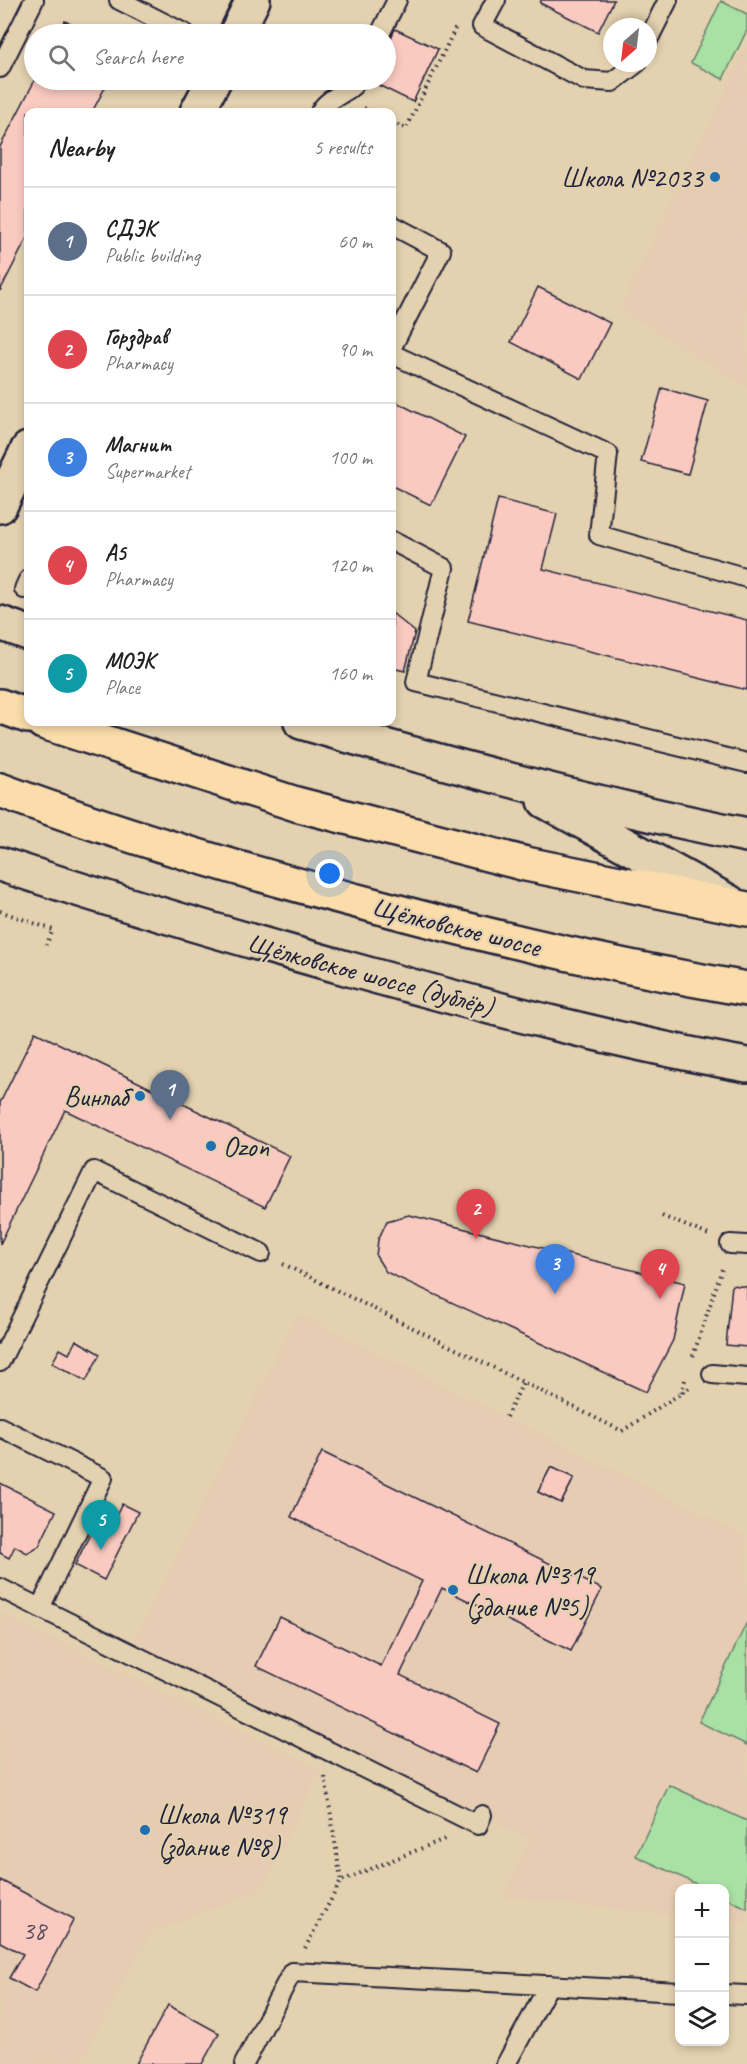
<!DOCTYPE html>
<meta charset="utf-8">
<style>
:root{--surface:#fff;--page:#f2f2f2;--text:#222;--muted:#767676;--line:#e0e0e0;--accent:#0f766e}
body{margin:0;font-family:Caveat,sans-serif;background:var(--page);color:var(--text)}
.controls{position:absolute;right:18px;bottom:18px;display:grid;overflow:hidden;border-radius:12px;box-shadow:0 3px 9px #0003}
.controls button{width:54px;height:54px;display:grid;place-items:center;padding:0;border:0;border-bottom:2px solid var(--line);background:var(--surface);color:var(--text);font:30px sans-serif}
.compass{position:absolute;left:603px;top:18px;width:54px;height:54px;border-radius:50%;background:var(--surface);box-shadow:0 3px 9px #0003;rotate:208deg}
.you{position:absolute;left:330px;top:874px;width:21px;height:21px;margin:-15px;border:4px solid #fff;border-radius:50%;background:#1a73e8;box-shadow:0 0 0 9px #1a73e833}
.badge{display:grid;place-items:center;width:39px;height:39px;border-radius:50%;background:var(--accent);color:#fff;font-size:20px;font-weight:700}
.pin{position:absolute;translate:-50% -50px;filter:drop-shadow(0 2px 3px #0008)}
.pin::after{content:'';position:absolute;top:32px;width:21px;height:18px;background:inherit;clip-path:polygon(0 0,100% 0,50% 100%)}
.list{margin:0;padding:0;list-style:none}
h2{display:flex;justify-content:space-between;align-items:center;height:78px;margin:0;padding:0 24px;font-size:26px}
h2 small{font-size:20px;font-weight:400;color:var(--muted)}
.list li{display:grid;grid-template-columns:39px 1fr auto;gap:18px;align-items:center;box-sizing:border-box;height:108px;padding:0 24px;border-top:2px solid var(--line)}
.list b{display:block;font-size:22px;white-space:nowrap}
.list p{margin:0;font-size:20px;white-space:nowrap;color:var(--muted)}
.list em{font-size:20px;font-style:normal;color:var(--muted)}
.icon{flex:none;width:33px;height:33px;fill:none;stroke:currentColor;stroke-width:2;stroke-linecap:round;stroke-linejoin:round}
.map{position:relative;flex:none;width:747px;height:2064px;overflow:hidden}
.search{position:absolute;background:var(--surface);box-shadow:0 3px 9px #0003;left:24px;top:24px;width:372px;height:66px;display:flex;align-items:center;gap:15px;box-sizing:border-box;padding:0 21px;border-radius:33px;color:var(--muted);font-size:22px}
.panel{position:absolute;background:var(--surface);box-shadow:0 3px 9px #0003;left:24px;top:108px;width:372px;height:618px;border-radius:12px}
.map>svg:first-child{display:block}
</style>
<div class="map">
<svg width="747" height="2064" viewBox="0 0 747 2064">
<rect width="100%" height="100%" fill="#e3d1af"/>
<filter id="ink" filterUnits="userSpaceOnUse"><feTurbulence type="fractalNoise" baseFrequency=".0167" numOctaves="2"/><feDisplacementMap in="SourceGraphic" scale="12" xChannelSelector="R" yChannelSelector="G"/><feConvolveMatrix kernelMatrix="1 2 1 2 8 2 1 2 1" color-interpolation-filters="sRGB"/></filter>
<g filter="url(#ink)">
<!-- built -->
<g fill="#e6ccb2">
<polygon points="747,46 747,386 620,309"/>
<polygon points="298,1314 747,1537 747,1923 725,1921 724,1888 680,1888 679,1916 503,1896 530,1839 132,1644"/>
<polygon points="0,1613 320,1769 262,1890 150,1932 79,2064 0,2064"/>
</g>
<!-- green -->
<g fill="#a9e0a3" stroke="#66816f" stroke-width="1.5">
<polygon points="721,1 747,14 747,30 723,79 691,63"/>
<polygon points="747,1622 747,1745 699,1722"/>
<polygon points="669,1785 747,1821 747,1908 725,1898 724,1888 705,1888 636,1856"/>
</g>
<!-- building -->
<g fill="#facac1" stroke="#22223b" stroke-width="1.5">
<polygon points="541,0 614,0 598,32 540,3"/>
<polygon points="65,21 93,34 58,34"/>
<polygon points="395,29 438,49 413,102 370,81 386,80 386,49"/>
<polygon points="35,80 109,80 92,112 28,112 28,236 0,291 0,147"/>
<polygon points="538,287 610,323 582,379 511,342"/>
<polygon points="662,388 708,401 688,474 641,462"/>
<polygon points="392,400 465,437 431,505 392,486"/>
<polygon points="498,499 557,514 543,569 747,620 747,690 468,621"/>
<polygon points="392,613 415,632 405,671 392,668"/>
<polygon points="35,1032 290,1156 265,1207 65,1110 0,1244 0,1103"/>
<polygon points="409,1215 685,1283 673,1340 646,1392 386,1272 376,1256 378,1240 387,1221"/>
<polygon points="732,1285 747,1287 747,1347 726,1345"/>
<polygon points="76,1340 100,1354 86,1381 52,1363 60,1349 69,1354"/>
<polygon points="322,1452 602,1589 571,1651 442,1588 400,1675 500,1724 476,1773 256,1666 280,1617 381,1666 422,1581 291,1517"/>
<polygon points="551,1467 574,1478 561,1503 538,1492"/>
<polygon points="551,1467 574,1478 561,1503 538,1492"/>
<polygon points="0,1483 56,1511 39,1546 27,1553 15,1546 9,1558 0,1553"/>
<polygon points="122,1504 138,1512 104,1580 75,1565 93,1528 106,1535"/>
<polygon points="0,1880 74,1919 35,1992 9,1978 23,1954 0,1942"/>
<polygon points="168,2005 219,2033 202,2064 136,2064"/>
</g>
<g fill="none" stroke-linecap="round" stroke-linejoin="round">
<defs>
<g id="service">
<polyline points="119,0 186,34"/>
<polyline points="496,0 482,26 584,80 612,82 637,63"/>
<polyline points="380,34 397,0"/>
<polyline points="648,40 668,0"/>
<polyline points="0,68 34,0"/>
<path d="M320,112c9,-17 30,-18 37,-32"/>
<polyline points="392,225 441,251 392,347"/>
<polyline points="392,354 608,454 599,535 747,578"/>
<polyline points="392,541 444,568 416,682 747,763"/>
<polyline points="24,589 28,580"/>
<polyline points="730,1244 747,1245"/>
<polyline points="0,1362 94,1171 261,1253"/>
<polyline points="712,1374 747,1377"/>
<polyline points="0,1427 103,1478 40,1608 0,1588"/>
<polyline points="40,1608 478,1825 482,1815"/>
<polyline points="724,1994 747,1995"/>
<polyline points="244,2064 292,1972 680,1992"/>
<polyline points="506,2064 549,1985"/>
</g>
<g id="tertiary">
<polyline points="236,34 253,0"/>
<polyline points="197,112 214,80"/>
<polyline points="0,506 28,449"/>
<polyline points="0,623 28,633"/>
<path d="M301,722c147,43 295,83 446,113"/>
<polyline points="545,801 729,902"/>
<path d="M0,864c117,39 235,73 353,106 130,36 261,71 394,95"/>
</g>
<g id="primary">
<polyline points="0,706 28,716"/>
<polyline points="43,722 296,804 526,864 747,909"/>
<path d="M0,790c123,46 249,83 376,116 122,33 246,62 371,83"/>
</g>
</defs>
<!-- service casing -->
<use href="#service" stroke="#22223b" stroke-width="22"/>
<!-- tertiary casing -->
<use href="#tertiary" stroke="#22223b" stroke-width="38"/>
<!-- primary casing -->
<use href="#primary" stroke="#22223b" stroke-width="38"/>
<!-- path -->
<g stroke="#22223b" stroke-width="4" stroke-dasharray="1.5 4.5" stroke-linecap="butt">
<polyline points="364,108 373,112"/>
<polyline points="392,122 406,129 456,27"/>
<polyline points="0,911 53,930 46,945"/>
<polyline points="662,1216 709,1235"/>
<polyline points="283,1264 622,1431 691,1387"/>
<polyline points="693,1356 723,1266"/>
<polyline points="681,1393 686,1377"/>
<polyline points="506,1417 523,1383"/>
<polyline points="325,1777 341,1881"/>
<polyline points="305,1948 341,1881 447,1838"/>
</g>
<!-- service -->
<use href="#service" stroke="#e3d1af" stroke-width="18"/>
<!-- tertiary -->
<use href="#tertiary" stroke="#e3d1af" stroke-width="33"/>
<!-- primary -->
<use href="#primary" stroke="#fbddab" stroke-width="33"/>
</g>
</g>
<!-- markers -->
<g fill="#1f6fb2" stroke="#e3d1af" stroke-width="2">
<circle cx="715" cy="177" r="6"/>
<circle cx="140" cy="1096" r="6"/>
<circle cx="211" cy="1146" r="6"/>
<circle cx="453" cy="1590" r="6"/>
<circle cx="145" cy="1830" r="6"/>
</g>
<g text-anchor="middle" stroke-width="4.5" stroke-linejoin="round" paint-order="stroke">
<!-- number labels -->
<g font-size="26" fill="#584c5c">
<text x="34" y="1939">38</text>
</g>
<!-- poi labels -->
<g font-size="28" fill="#22223b" stroke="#e3d1af" text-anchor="start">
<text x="703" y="187" text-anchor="end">Школа №2033</text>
<text x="128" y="1106" text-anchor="end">Винлаб</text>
<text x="223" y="1156">Ozon</text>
<text x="465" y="1584">Школа №319<tspan x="465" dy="32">(здание №5)</tspan></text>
<text x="157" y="1824">Школа №319<tspan x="157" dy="32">(здание №8)</tspan></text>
</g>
<!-- street labels -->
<g font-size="28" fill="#22223b" stroke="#e3d1af">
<text transform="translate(457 926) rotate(14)" y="10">Щёлковское шоссе</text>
<text transform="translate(371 974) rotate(15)" y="10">Щёлковское шоссе (дублёр)</text>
</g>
</g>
</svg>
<div class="controls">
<button>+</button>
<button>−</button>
<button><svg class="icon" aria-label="layers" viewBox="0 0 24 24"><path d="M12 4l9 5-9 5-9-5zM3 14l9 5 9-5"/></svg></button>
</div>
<svg class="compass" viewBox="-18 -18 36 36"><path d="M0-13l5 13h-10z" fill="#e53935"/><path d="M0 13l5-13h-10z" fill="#767676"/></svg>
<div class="you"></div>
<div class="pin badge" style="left:170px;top:1120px;background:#5c6f8a">1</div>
<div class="pin badge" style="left:476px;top:1239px;background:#e0444e">2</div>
<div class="pin badge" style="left:555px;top:1294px;background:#3f7fe0">3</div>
<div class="pin badge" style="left:660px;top:1299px;background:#e0444e">4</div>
<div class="pin badge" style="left:101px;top:1550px;background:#0f9aa8">5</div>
<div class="search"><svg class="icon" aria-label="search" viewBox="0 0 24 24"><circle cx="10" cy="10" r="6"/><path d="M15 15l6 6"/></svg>Search here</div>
<section class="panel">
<h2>Nearby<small>5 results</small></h2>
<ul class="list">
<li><span class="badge" style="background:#5c6f8a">1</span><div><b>СДЭК</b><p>Public building</p></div><em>60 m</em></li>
<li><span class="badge" style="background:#e0444e">2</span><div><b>Горздрав</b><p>Pharmacy</p></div><em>90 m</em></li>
<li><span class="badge" style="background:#3f7fe0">3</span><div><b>Магнит</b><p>Supermarket</p></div><em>100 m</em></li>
<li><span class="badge" style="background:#e0444e">4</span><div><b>А5</b><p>Pharmacy</p></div><em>120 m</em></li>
<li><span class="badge" style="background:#0f9aa8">5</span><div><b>МОЭК</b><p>Place</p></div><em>160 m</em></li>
</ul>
</section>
</div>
